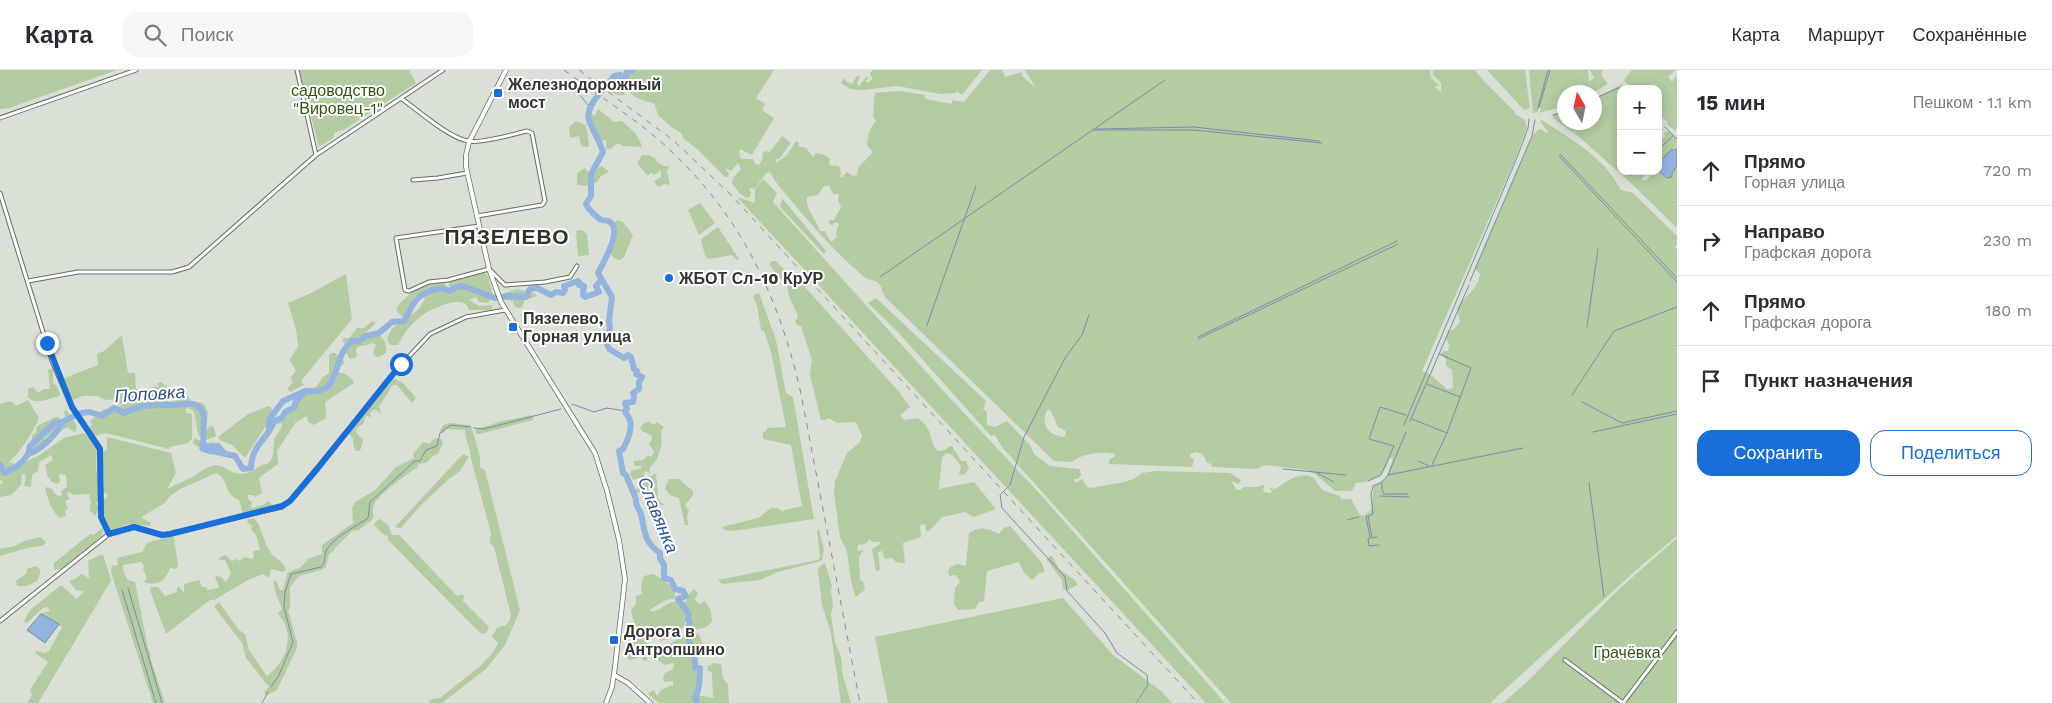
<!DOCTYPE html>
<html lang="ru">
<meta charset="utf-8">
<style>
:root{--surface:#fff;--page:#f7f7f7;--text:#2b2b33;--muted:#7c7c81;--line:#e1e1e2;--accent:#186fd9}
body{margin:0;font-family:"Work Sans",sans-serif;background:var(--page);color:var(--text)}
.controls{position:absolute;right:15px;top:15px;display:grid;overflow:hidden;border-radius:10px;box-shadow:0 2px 12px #0003}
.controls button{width:45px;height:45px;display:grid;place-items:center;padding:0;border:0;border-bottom:1px solid var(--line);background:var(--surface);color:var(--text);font:25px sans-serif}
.compass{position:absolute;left:1557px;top:15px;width:45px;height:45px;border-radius:50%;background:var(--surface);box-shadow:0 2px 12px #0003;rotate:351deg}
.stop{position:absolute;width:15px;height:15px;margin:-11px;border:4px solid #186fd9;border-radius:50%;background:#fff}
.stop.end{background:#186fd9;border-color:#fff;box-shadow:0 1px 5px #0008}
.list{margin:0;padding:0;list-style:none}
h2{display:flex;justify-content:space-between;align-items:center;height:65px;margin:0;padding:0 20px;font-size:21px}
h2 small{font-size:16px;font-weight:400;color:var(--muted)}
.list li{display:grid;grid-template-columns:32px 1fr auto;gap:15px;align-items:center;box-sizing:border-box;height:70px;padding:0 20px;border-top:1px solid var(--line)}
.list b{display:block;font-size:19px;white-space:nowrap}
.list p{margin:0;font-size:16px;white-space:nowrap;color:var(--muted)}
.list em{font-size:16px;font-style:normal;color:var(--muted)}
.actions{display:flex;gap:10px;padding:15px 20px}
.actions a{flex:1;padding:11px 0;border:1px solid var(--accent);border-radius:15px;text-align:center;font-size:18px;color:var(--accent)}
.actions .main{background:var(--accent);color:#fff}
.icon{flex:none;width:28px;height:28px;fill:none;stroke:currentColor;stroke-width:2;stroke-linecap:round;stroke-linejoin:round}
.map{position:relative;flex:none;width:1677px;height:633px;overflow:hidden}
header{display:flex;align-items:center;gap:30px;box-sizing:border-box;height:70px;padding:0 25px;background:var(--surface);border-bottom:1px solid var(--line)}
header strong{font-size:24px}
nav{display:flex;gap:28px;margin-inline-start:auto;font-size:18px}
.search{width:350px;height:45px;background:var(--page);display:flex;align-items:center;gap:12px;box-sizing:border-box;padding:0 18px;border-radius:15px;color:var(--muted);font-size:19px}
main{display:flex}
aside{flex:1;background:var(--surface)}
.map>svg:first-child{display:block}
</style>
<header>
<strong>Карта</strong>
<div class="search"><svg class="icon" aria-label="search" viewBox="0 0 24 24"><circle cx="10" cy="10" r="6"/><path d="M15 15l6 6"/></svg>Поиск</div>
<nav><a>Карта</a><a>Маршрут</a><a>Сохранённые</a></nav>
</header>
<main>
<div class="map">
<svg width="1677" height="633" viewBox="0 0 1677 633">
<rect width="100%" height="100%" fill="#dbe0d7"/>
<!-- green -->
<g fill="#b3cca2" fill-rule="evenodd">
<polygon points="0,0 117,0 9,38 0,39"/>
<polygon points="299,0 409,0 416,13 345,59 334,63 334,67 319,77"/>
<path d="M634,0h140l-18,28 9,6 -3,6 12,8 -22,37 -12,-6 -1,3 2,7h12l2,5 4,1 3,-5 1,-8 4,-1 2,2 13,-17 9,7 -12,16h-3v4l11,-8 9,-14 3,2 -1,3 8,2 7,9 3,-4 9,2 5,4 -1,6 10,1 2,6 -1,5h2l5,-5 6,4 4,-1 1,-7 14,-15 -1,-4 -4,-3c0,-9 3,-19 9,-25l-3,-4 2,-24 24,-2 26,4v4l26,5 2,-4 11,2 26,-32h12l3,7 17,-5v4l14,12 -11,-18h405l1,8 9,8h-6l7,6v-9l-8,-8v-5h42l9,11 31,31v2l10,6 2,8 -12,32 -93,211 8,3 17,15 6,-1 -1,-18 -6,-4v-7l-5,-5 2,-3h5l1,-5 -3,-9 2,-6 6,-2 6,-7 -3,-14c8,-12 21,-19 23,-34l-5,-6 57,-132 7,-7 4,1 3,3 2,-1 -8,-11 2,-1c30,20 61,36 79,70l12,3 44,43v9l-2,2 2,2v287l-34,28 -153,139h-259l-229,-256 -7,-12 -4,1 -96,-107 -27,-26 8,-5 110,103 -3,8 4,3v13l8,2 12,-6 23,24 4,9 16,12 30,3 1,6 -3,4h-4l1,4 7,-4 4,7 4,2 34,-6 10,-3 8,-6 14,-2 74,2 11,7 -2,4 -8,-3 6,9h3l4,-3h15l2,-2 4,1 -2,4 1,2 8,1 -2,-5 5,1c12,-7 24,-19 39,-11l8,12 18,6 1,3h10l9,16 4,1 7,-6 3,-24c16,-9 13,-12 19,-28h-3c-7,19 -14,23 -34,25l-4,8h-17l-20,-17 -9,-4 -41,-5 -8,4 -45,-2 -1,-3 -5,-2c-1,-9 -9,-12 -16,-8v3l4,3 -2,7 -83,-3v-4l6,-4v-2c-14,-3 -32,-1 -43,8l-18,-1 -169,-164c-9,-26 -11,-10 -23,-22 -33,-28 -59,-60 -87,-94l-5,-9 -4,1 -11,16 -6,-1 2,5 -1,4 -3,1 -7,-4 -8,-11 1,-5 8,-9 -3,-6 -7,8 -6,-3 4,6 -1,3h-3l-28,-28 -13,-10 -3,-6 -11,-7 -12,-11 -4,-12c-13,-3 -23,-5 -28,-18l-3,3 2,7c-9,1 -12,-1 -17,-8l7,-11h5l5,6 3,-4 -2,-2zM829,115l4,9h6l-1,6 3,7 -7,13h-5v4l3,1 4,-3 3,2 -3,9 1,4 -6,5 -6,-11h-5c-3,-12 -15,-21 -13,-34l11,-2 5,-8zM1048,339l3,2 7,16 7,3 1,4 -2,3c-16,-1 -25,-14 -16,-28z"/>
<polygon points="872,0 982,0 962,25 956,21 956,23 941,24 897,16 862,20 850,19 841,13 844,8 847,12 852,14 857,6 860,6 857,13 859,16 867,6 868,8 866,11 867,13 873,9 870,4"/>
<polygon points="1487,0 1525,0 1530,38 1524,40"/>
<polygon points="1529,0 1588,0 1589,12 1594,8 1590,0 1602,0 1602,6 1608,14 1594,22 1564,22 1564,36 1539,43 1541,39 1537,37 1535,43 1533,43"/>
<polygon points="1632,0 1676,0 1668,7 1672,12 1677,5 1677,56 1675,61 1667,54 1668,52 1658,45 1658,19 1631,19 1624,10"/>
<polygon points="1621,15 1626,19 1621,19 1621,101 1649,101 1641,110 1646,110 1658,100 1667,108 1670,108 1671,103 1677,96 1677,158 1632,114 1579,67 1553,48 1553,45 1564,40 1564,52 1594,52 1595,28"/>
<path d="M598,39l16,13 8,-1c9,8 17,14 20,26l-19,-1 -5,-3 -8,6h-4v-9l-4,1 -13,-22 1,-6 5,3z"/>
<polygon points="576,51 586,55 589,75 588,77 581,76 579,66 570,68 569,57"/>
<polygon points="1658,60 1663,68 1665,67 1664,63 1669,61 1677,68 1676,80 1658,93"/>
<polygon points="642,85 648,85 655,88 657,92 664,96 669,96 667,102 670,115 665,114 658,117 654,111 661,107 661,100 654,105 651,102 649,105 647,105 637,93"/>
<polygon points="602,96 609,102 601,106 596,113 591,113 587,116 577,115 577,103 585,98 590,104 594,104 599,97"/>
<polygon points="763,109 777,123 773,132 948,326 1040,424 1225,633 1206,633 737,127 755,133 755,120"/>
<polygon points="782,128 826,181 824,184 780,137"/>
<polygon points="700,133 715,153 699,165 688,140"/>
<polygon points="618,150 623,152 633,165 624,187 620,190 616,189 610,184 615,167 615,152"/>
<polygon points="718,157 739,189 737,190 732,185 709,189 705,186 701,169"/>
<polygon points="582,160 587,164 589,185 578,186 576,161"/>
<path d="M773,191h3l16,18 5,-1 102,114 11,15 -10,8 4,5 14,-2c17,13 10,24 20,33l7,-1 5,-4h2l9,15h5l3,8 -4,5 -4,1 -2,-1 2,-8 -9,-11 -5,-2 -5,4 -3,32 35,-7 22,27 -22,8 -9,-5 -23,5 -13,14h-3l-1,-7 -5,1 1,12 -18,6 2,20 -9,-1 -4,-4 -7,1 -3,-8 -4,1 2,18 -4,1 -4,-22 8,-5v-2h-8l-2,-3 -5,5 -7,1 -1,6 7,-1 -5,7 1,23 3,1 2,9 -5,3 -2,3h-3l-4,-15 -4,-29 -7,-15 -6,-44 1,-12 12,-28 13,-11 2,-6 -6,-14 -19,1 -8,-5 -4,2h-4l-11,-45 2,-15 -11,-34 -4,-1 -2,-4 3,-3c-2,-11 -11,-21 -10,-30l-17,-21 -1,-4z"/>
<path d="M475,203h10l3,3 5,20 -5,7 -9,-1 -3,-5 -7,3 10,6 13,-1v5h-23l-3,-6c-9,-4 -15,-1 -23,1 -22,7 -35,20 -45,40h-8l-3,-6 5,-11 27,-19 6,-10 -2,-4 -5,2 -3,-2 -10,22h-3l-6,-7 1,-3c14,-16 25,-24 47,-25l2,3 -1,5 6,1 8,-5 -4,-1 -5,3 -2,-6z"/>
<polygon points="346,204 352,249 301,311 304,315 290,322 287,318 293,313 290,308 296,301 290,290 298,276 296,259 288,233 311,223"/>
<polygon points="517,219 536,224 537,226 524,230 523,237 518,238 514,236 513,231 504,229 505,223"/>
<polygon points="759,223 776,270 786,323 793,327 814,449 733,461 724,460 722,457 758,448 771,438 777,438 782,441 802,436 791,375 763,369 763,362 766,361 767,358 786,357 771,282 764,261 761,260 757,236 753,226"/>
<path d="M372,251l4,2 -10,9v2l7,-2c9,3 15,11 13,21l-8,4 -3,-1 -2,-3 3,-8 -3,-2 -15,4 -2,2 1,8 -7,2 -4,-6v-7l-4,-6 2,-2h5l8,-10h7z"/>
<path d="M122,265l6,38h7l1,16 11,1 9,-4 3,2 -2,-5 4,-1 6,5 1,6c-12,5 -24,4 -36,7 -6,2 -10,4 -16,5l2,-6 -13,1 -7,-4h-15l-13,5 -8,-22 36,-14 -1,-11 7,-3z"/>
<path d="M332,283h4l3,6 5,2v3l-7,5v3c7,1 14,4 17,11l-29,19 1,16 -12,7 -6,-3 -1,-6 -11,6 -19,29 1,13 -19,14 3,15 -7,4 -2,-2h-5v4l4,3 -1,6 12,-3 5,-4 4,4 -1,3 -28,6 -4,-14c-17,-7 -9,-21 -23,-27l-36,16 -10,7 -5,7 -22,13 -1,2 9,5 -1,3 -22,-2 -17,7c-7,-6 -9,-19 -10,-29l7,-6 -2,-3 -4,1 2,-10 -2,-33 5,-1v-13l64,16 5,20 -9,16c8,-5 17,-7 25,-12 8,-4 18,-15 29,-11 9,4 14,10 25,7 8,-1 13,-9 21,-9 8,-6 6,-14 7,-23 1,-5 6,-10 8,-15l-1,-3 -7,2 -1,-4 21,-11 13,-21 9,-2 7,-10 6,-4v-18z"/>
<path d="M51,299l2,1v13l4,3 3,8 -1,2c-10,3 -22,9 -31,2v-9l5,-2 5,6 6,-4h6l-2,-19z"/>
<polygon points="394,308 403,313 416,328 412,333 397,315 393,315 379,336 381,344 375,339 370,343 371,347 366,346 363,354 357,358 356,362 363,370 360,381 356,381 353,374 353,368 348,363"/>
<path d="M178,318l4,1 2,6h3l5,8 6,-1 6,2 4,8 -2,19 4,-5 4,1 2,9c-24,13 -17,-14 -23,-26l-7,-2v5l6,1v25l-4,4 -18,4 -1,2 -63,-16 -12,3 -5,-5 1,-5 2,-1 -2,-4 14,-12 11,1c4,-7 32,-13 41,-11 8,1 12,4 20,1l-2,-6z"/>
<path d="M28,330l11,18c-8,17 -16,31 -30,44l9,3 20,-9 26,-18 20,-5 6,5 7,12 -1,16 4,32 -4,5 2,5 -2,8 -6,-5 1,-10 -2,-7 -15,1 -6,-3 -1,2 3,5 -5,2 3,7 -3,4 1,4 -6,2c-8,-5 -13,-21 -15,-31l7,2 4,6 6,1 -1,-5 6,-4 -1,-12 -7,-1 1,8 -3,2 -7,-3v-3h-2l-3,-13 8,-5 -2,-5 -12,7 -1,9 -6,4 -1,12 -7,-1 2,-10 -4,-3 -1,12 -10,10 -11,2v-13l3,-1 -2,-3 -1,1v-8h8l1,-2h-7v-4h-2v-63l11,-3 5,5z"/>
<polygon points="269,336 275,342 245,388 232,375 220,370 218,367 248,344"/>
<polygon points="64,341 67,341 77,356 76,361 74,362 67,357 56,365 52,363 45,368 44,373 35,380 32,379 32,365 36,362 37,356 56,347 59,347 60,352 62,352 65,347"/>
<polygon points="532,345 533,350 480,364 476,364 475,360 502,351"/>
<path d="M649,352l5,3 3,-3 7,5 -3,4c2,11 -1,29 -11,36v6l-5,-2 -1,5 4,2 8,-5 2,26 6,6 -3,1 -12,-3 -8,-11 -5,1v-4l6,-4 -1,-5 -2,-2 -6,2 -3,-6 1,-3 10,-3v-2h-7v-5l9,-1 4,-4h5l2,-4 -5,-8 3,-4v-4l-10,-5 -2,-3 4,-5z"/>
<path d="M449,353l22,2 9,32v10l5,3 35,140 -15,35 -19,24 -44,34h-14l4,-4 8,-1 39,-31 12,-12 7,-12 -6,-7 5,-8c10,-4 9,1 14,-13l-17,-68 -4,-4 1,-10 -20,-74c0,-10 -6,-19 -6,-29l-18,-1 -5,5 -2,-4 3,-5z"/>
<polygon points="194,368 206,373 212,372 223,379 211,385 199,380 198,377 193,373"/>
<path d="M437,368l4,1 2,4 -5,11 -5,2 -7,7 -8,1v3c-10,6 -42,29 -45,40 -1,3 1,8 0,12l-14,11 -7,1 -17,17 -1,3 -5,3 -3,13 -5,3 -22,6 -9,11v21l-2,2 9,32v6l-20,42 -10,5 -2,-1 -1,-2 5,-5 -23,-29 -4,-15 -27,-35v-3l4,-3 20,28 6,4 4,16 18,26c15,-11 25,-30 19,-49 -1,-5 -6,-10 -8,-14l4,-4c-3,-8 -9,-20 -8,-28l2,-1 4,10h3l4,-17 14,-6 7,-8 14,-5v-9l31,-22 -1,-15 3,-6 20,-12 21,-23 18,-9 -1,-4 10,-12 7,2 2,-4z"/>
<polygon points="463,384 469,387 460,401 449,409 422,434 401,458 395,457"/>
<polygon points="669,409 679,409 693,421 693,425 685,435 689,441 687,446 688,455 685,455 679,428 670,425 665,419"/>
<path d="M254,448c7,7 9,22 15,32 4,8 15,11 17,20l-3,2 -12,-3 -2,9 -6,-4 -15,6 -34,20h-4l-44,34 -16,-44 1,-3h7l7,9 12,-4v-4l2,-1 5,6v-9l15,-4 3,7h4l1,3 12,-2 -4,-12 6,1 5,5 5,-9 -6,-13h-5l-1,-2 7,-3 5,6 5,-2 3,2 6,-4 7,2 2,-3 -1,-5 7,-1 -4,-15 -5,-5 1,-4 -4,-3 -1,-3z"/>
<polygon points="380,449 389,456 392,465 399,465 457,526 462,524 464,526 463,531 489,557 487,562 482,564 475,558 388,470 388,466 384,465 374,455 376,451"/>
<path d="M1010,456l31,36 4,10 -6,1 -7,7 -8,-7 -5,-11 -32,9 -3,30 -5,1 -4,7 -17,1 -4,-6 1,-16 5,-6 -4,-7 -6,1 -2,-2 1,-6 8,-4 9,2 3,-33c11,-7 19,-5 30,1l5,-6z"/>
<polygon points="103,458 102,466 61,499 54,500 54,493 90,464 93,465"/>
<polygon points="819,459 824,480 822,490 817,492 778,502 760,510 722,514 718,510 818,490 820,487 817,460"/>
<path d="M171,466l3,1 4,29 -2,3 -6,-1c-4,12 -13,19 -26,14l3,-4 -4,-9 1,-4 -3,-3 -18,3 1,8 4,7 7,2 13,66c4,5 2,7 3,12 5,14 9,29 14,43h-12l-42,-131 1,-6 6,-1 -1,-7 25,-6 5,-9z"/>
<path d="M40,467l6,5 -3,4c-11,-1 -32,7 -43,10v-7l15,-3 9,-5z"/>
<polygon points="1677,468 1677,633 1503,633 1529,610 1618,520"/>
<polygon points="100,485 103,485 111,510 109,514 38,633 27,633 32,625 30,620 48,592 35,583 36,581 44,583 49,581 62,557 40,546 39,544 50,541 47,537 43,538 27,553 25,553 24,551 30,540 60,516 62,516 77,529 84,521 76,520 69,511 75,509 81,504 89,508 88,491"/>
<polygon points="1050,486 1052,486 1059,499 1076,511 1077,515 1067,521 1063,519 1062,510 1047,490"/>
<polygon points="825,493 832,516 831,521 833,536 831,545 835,572 841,587 843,606 851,633 841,633 831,563 822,535 818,498"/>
<polygon points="35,496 40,499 40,504 37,511 27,516 17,516 16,511 27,503 27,499"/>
<path d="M653,504c9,5 24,13 22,24l-11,3 -13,8 -1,2c9,2 16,-9 26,-10l4,3 6,-3 3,-7 5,-5 4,4 -3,6 4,5 6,-3 6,10 1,11 -6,5 -15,4 -2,-2 1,-12h-3c-4,15 -11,20 -26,24l-3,-10h-6l-5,10 -3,11 4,8 -4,1 -3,-4 -11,3 -3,-2 -1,-3 11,-23 -6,-21 5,-7v-8l6,-2 -1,-8 3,-10z"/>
<polygon points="1063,528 1113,585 1161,621 1172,633 888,633 875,567"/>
<path d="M694,563l5,1 4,11 -11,11 6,11 4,3c1,9 -4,16 -5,25l16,3 -1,-25 -5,-3 1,-4 3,-1 1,-2 9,1 2,14 5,7 1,18h-70l-11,-9 6,-4 3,6 4,-6 12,-5v-4l-8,1 -2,-3 2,-6 8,-4 1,-6 -10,2 -7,-6 -2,-7 29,-16z"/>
</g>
<!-- water -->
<g fill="#94b4e0" stroke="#778eac">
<polygon points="1677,78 1677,96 1672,103 1672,107 1667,108 1658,100 1658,93 1672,79 1674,81"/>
<polygon points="41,544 59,554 45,573 27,560"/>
</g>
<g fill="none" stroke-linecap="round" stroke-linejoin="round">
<!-- stream -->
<g stroke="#778eac" stroke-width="1">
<polyline points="573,20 579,24 588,35 592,35"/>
<polyline points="1594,29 1618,18 1624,19"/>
<polyline points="1539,37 1550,0"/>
<polyline points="1537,41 1548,0"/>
<polyline points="1553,45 1564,42"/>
<polyline points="1658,50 1660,52"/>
<polyline points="1665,57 1677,69"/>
<polyline points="1096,59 1194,57 1319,71"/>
<polyline points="1093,60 1194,60 1322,73"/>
<polyline points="1658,80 1674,65"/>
<polyline points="1560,84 1677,208"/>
<polyline points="1559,86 1677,212"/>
<polyline points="1630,106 1635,101"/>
<polyline points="880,207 1165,10"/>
<polyline points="1470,211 1532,66 1535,50"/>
<polyline points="1089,245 1082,265 1065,288 1024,367 1010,415 1000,425 1002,438 1065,507 1067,521 1105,563 1117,583 1147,605 1148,615 1136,633"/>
<polyline points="927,255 976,116"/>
<polyline points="1587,257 1598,179"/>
<polyline points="1198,267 1397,171"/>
<polyline points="1198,269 1398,174"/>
<polyline points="1427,314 1460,327"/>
<polyline points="1572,325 1614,261 1677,237"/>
<polyline points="1582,332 1622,353 1677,341"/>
<polyline points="572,334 594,342 607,338 625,341"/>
<polyline points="1412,349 1447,363"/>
<polyline points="1410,351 1469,215"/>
<polyline points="1404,355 1518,85 1528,58 1529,49"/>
<polyline points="474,358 484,359 561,339"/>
<polyline points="1593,362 1677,344"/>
<polyline points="1418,391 1429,396"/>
<polyline points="1432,395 1447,363 1471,298 1439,284"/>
<polyline points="1283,399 1346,405"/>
<polyline points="1317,403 1334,412"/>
<polyline points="1388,405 1406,362"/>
<polyline points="1368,411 1381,405 1394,376 1369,369 1380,337 1406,345"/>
<polyline points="1382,413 1382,420 1384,424 1408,424"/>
<polyline points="1589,413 1604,527"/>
<polyline points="1380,426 1409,427"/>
<polyline points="1366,446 1370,468 1368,469 1369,476 1379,475"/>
<polyline points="1347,450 1359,447"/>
<polyline points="1377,467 1372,468 1368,446 1373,444 1371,424 1373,416 1382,412 1388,405 1523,378"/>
<polyline points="128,518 162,633"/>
<polyline points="122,520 156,633"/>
<path d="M271,617l8,-12 14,-33 -9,-35 1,-15 6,-18 30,-7c5,-5 3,-12 6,-18 7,-12 30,-23 41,-31l2,-16 45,-41h5l6,-11 11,-4 3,-13 11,-8 19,2"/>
<polyline points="262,633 268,622"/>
</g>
<!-- river -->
<g stroke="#94b4e0" stroke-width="6">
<path d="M633,0l-7,3v5l-3,1 -3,-4 -6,1c-8,13 -32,30 -24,47 4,10 10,18 13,29l-12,22v22l-5,8c2,5 11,14 16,16 3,1 6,0 8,2 13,9 -8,42 -12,51l14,24 -3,24 1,8 -3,6v9l2,5 15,9 4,-3 3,2 3,12 3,2 -1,3 6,3 -3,5v7l-6,4 1,4 -1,5 -8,1 2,6 -2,2c0,3 3,4 4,7 5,10 -2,23 -6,31l-4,2 4,22 3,2 10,24c-1,7 3,9 5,15 4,18 3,28 19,39v5l4,7v13l7,2 4,9 8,2 3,5 -8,3 11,15 -1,6 2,3c-9,14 8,30 5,45h5c0,8 0,23 -5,29l2,6"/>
<polyline points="269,360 269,350 283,331 303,322"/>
<polyline points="202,374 207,377 218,376 224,383"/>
<path d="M28,384c13,-4 29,-20 34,-32"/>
<path d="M0,394l4,9 12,-6 7,-6 5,-7 2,-8 24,-23 8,-1 19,-9 9,-1 12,4 12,-8 10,5c17,-9 32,-8 51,-8 12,0 23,-7 29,11l-1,33 32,7 8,13 8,-1c1,-25 17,-28 23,-47l8,-3 3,-6 10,-5v-4l10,-12c32,3 27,-16 37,-37 2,-5 6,-9 10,-13h7l7,-5 13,-3 13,-11 12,-1c3,-5 6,-12 10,-18 6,-10 25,-18 36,-12l6,-4 7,-1 32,12 15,-2 16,1 4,-8 7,-1 14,7 5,-3 7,1 2,-3 -1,-4 14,-5 2,2 -1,2 5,1 -1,9 2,2 14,-5 -3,-6 5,-6"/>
</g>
<defs>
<g id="minor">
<polyline points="297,0 316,85"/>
<path d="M402,29c17,12 47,39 66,42 13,3 46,-7 59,-10l5,2 13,68 -3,4 -65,11"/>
<polyline points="0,48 136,0"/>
<polyline points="413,110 438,108 467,103"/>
<polyline points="0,123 52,291 72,337 100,379 101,447 109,464"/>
<polyline points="479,156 396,168 405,220 409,221 429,212 448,210 489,199 505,215 545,212 570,207 577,196"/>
<polyline points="28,211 78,202 172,202 189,197 316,85 443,0"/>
<polyline points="0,551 109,464 134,457 162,465 170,464 282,437 290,431 401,295 430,264 466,247 505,240"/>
<polyline points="1565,590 1623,633"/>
<polyline points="1623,633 1677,562"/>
</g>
<polyline id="tertiary" points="614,605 628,613 650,633"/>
<polyline id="secondary" points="506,0 469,72 466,85 466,97 489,199 501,232 595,383 607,421 619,470 625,509 615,597 612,617 606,633"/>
</defs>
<!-- minor casing -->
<use href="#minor" stroke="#676c64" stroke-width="5"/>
<!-- tertiary casing -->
<use href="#tertiary" stroke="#676c64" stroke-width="5.5"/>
<!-- secondary casing -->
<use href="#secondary" stroke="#676c64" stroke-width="5.5"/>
<!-- minor -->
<use href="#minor" stroke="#fff" stroke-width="3"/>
<!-- tertiary -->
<use href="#tertiary" stroke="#fff" stroke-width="4"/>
<!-- secondary -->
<use href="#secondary" stroke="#fff" stroke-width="4"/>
<!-- rail -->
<g stroke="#8c908a" stroke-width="1" stroke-dasharray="6 6" stroke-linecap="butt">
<path d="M564,0c27,20 56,39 83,60 86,70 130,157 154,264l59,309"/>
<polyline points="579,0 674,71 731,125 1198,633"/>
</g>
</g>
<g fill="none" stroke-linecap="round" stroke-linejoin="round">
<!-- route -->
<polyline stroke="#186fd9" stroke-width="6" points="47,273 72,337 100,379 101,447 109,464 134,457 162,465 170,464 282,436 290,431 318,398 401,294"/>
</g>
<!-- markers -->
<g fill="#186fd9" stroke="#fff" stroke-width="2">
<rect x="493" y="18" width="10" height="10" rx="2.5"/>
<circle cx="669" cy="208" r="5"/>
<rect x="508" y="252" width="10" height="10" rx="2.5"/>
<rect x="609" y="565" width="10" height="10" rx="2.5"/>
</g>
<g text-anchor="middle" stroke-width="4" stroke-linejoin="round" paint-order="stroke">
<!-- poi labels -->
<g font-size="16" font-weight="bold" fill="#323431" stroke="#fff" text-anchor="start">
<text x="508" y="20">Железнодорожный<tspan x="508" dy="18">мост</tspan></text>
<text x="679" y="214">ЖБОТ Сл-10 КрУР</text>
<text x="523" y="254">Пязелево,<tspan x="523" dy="18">Горная улица</tspan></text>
<text x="624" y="567">Дорога в<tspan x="624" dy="18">Антропшино</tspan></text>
</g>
<!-- park labels -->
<g font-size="16" fill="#351" stroke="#fff">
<text x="338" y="26">садоводство<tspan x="338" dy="18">"Вировец-1"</tspan></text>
<text x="1627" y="588">Грачёвка</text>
</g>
<!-- water labels -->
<g font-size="18" font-style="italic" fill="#2e578f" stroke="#fff">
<text transform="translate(150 324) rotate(-4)" y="6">Поповка</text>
<text transform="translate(658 445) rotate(68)" y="6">Славянка</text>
</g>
<!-- district labels -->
<g font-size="21" font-weight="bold" letter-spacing="1" fill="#2f332c" stroke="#fff">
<text x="507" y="174">ПЯЗЕЛЕВО</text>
</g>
</g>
</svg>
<div class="controls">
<button>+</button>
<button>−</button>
</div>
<svg class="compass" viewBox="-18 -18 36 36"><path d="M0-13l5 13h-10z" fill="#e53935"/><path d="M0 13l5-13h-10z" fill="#7c7c81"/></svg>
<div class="stop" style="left:401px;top:294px"></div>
<div class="stop end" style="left:47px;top:273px"></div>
</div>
<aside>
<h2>15 мин<small>Пешком · 1.1 km</small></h2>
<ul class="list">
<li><svg class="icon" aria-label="ahead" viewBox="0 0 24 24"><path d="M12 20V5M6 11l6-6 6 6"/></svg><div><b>Прямо</b><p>Горная улица</p></div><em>720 m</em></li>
<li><svg class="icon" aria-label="right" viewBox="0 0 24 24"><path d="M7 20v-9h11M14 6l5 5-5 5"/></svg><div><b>Направо</b><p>Графская дорога</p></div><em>230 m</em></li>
<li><svg class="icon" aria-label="ahead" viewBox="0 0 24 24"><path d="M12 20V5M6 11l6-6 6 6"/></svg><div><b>Прямо</b><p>Графская дорога</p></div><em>180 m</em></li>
<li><svg class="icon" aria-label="arrive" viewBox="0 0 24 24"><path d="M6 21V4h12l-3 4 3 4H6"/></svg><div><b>Пункт назначения</b></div></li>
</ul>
<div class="actions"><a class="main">Сохранить</a><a>Поделиться</a></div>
</aside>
</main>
